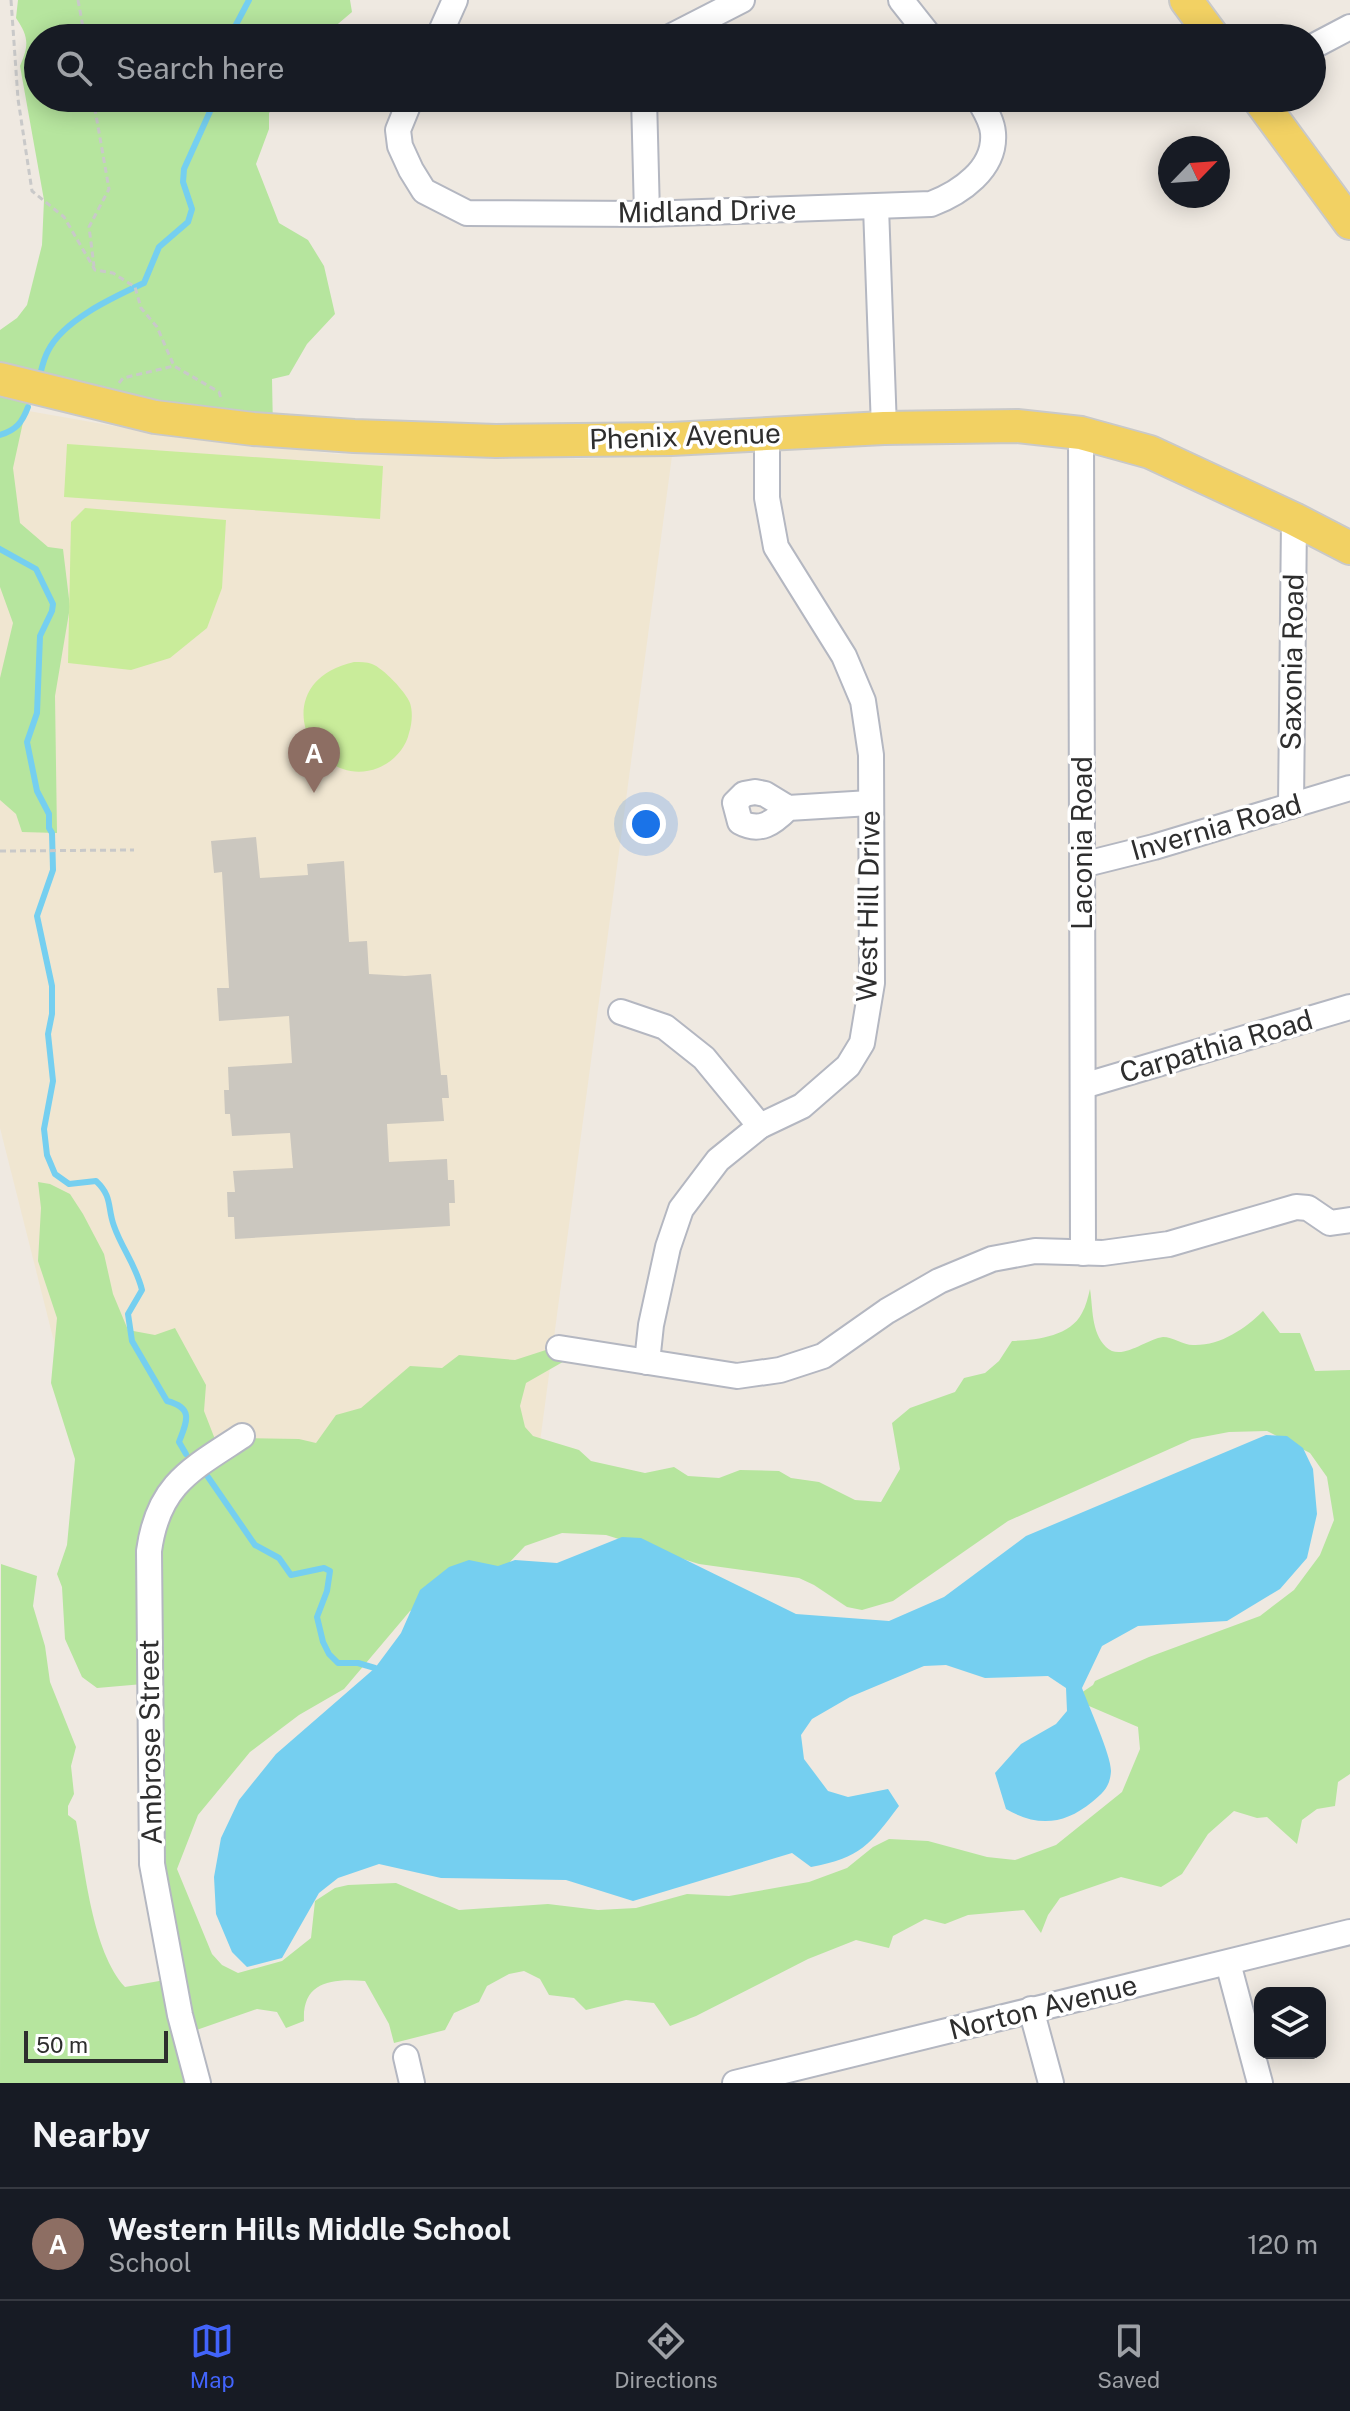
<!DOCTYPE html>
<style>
:root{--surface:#171b24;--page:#20242c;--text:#f1f3f6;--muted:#9ea1a6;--line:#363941;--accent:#4264fb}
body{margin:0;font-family:"Public Sans",sans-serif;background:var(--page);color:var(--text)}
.controls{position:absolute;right:24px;bottom:24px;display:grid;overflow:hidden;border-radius:16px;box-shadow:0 4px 20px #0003}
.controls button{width:72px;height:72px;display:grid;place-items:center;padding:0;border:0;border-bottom:2px solid var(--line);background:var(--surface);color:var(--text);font:40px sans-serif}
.compass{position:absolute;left:1158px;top:136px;width:72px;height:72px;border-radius:50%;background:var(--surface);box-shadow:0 4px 20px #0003;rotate:65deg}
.scale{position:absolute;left:24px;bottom:20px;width:144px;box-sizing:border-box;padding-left:8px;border:4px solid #2e2e2e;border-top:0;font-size:22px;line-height:28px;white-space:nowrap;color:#2e2e2e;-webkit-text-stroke:6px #fff;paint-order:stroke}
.you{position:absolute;left:646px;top:824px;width:28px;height:28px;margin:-20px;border:6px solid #fff;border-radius:50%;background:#1a73e8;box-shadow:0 0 0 12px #1a73e833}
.badge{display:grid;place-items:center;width:52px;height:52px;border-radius:50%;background:var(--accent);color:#fff;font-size:26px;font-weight:700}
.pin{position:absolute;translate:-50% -66px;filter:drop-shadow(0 2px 4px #0008)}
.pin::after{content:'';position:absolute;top:42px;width:28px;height:24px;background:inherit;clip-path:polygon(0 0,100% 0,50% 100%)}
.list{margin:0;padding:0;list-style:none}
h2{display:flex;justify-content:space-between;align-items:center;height:104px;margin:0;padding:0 32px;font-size:34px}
h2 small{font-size:26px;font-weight:400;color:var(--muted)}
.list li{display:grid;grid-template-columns:52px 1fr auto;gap:24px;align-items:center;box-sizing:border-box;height:112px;padding:0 32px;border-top:2px solid var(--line)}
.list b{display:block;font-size:30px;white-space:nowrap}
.list p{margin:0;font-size:26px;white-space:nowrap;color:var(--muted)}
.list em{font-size:26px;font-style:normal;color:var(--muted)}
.icon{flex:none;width:44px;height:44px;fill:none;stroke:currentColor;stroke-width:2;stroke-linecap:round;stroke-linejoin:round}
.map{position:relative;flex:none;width:1350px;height:2083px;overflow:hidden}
.search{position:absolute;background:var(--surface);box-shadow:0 4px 20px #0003;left:24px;right:24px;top:24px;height:88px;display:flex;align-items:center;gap:20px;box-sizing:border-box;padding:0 28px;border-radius:44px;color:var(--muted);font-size:30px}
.sheet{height:216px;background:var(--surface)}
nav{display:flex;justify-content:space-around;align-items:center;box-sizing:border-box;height:112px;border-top:2px solid var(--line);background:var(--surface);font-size:22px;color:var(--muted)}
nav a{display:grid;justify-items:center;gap:4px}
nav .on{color:var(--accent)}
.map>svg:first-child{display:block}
</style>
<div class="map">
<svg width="1350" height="2083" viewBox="0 0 1350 2083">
<rect width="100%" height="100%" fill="#efe9e1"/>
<!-- education -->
<polygon fill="#f0e6d1" points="0,406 171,436 336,454 579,459 672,456 527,1539 67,1393 0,1128"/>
<!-- green -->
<g fill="#b6e59e" fill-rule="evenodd">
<path d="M18,0h332l2,12 -20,17 -27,9h-267v60h245l-14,15v16l-13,35 23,59 29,17 16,26 11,48 -28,30 -18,31 -17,4 1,51 -243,-40 -17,78 7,55 28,24 15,2 7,58 -15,89 2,137 -35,-1 -6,-18 -16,-14v-122l13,-55 -13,-36v-257l17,-12 10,-13 15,-60 2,-45 -24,-134c9,-21 9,-29 -4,-48z"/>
<path d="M38,1182l12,2 20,10 13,20 21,40 9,40 15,36 27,5 20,-7 31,57 -2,26 14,36 25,-9 56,1 17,4 20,-28 25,-7 49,-42 32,2 17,-13 56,5 37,-12 16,11 -42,24 -6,23 5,21 8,9 46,14 12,11 54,12 29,-6 14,9 31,2 21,-8 39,1 12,7 28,4 36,18 26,2 19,-33 -8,-46 18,-15 45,-16 9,-14 21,-5 14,-12 13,-20c23,-1 58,-4 70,-28 4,-7 6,-16 8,-24 3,19 1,43 16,58 15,15 40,-8 57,-10 10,0 20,8 30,8 27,1 52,-16 70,-34l17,22h20l15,38 35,-1v404l-12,8 -3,24 -18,3 -15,11 -5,24 -30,-27 -10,1 -23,-7 -26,23 -26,40 -21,13 -40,-10 -61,21 -12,17 -7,18 -17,-23 -56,5 -23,9 -20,-5 -32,17 -4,12 -33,-8 -48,19 -112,57 -26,10 -16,-23 -28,-3 -40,10 -12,-12 -25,-3 -9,-16 -16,-8 -15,3 -22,12 -8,16 -25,11 -9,17 -51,13 -5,-19 -24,-43c-34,-3 -63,1 -61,40l-18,7 -9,-16 -20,-3 -72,25 9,49h-194l1,-519 36,12 -4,30 12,40 5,36 26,65 -5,19 3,28 -6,12v9l8,6c9,48 16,130 49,166l40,-7 -22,-296 -46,4 -15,-11 -17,-38 -3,-52 -5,-13 10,-29 8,-86 -24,-76 6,-65 -19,-57 3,-53zM1267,1431l43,22 17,24 7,43 -14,35 -26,35 -34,26 -111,41 -54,24 -2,4 -12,8 8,13 49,21 2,22 -18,43 -66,53 -41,15 -28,-3 -59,-16 -39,-2 -16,8 -26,21 -38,14 -80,14 -42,-2 -51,14 -38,2 -50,-6 -89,6 -63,-27 -48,2 -13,3 -20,13 -4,37 -29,23 -44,12 -16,-8 -10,-11 -35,-85 21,-54 52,-63 49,-37 45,-26 66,-78 14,-5 49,-5 52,-55 37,-13 44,2 93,29 100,14 15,7 33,22 15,3 31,-9 115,-80 184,-82 37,-7z"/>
</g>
<!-- pitch -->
<g fill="#c9ec9a">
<polygon points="67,444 383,466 380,519 64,497"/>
<polygon points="85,508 226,520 222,588 207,628 170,658 131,670 68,663 71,522"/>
<path d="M354,662c6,0 13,0 18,2 11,4 34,28 38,39 3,9 2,21 -1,30 -3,15 -16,29 -31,35 -65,25 -117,-85 -24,-106z"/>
</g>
<!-- water -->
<path fill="#75cff0" d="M1266,1435l21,1 16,12 10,21 4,45 -10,44 -27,31 -53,32 -89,5 -36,20 -20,42c7,19 29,67 29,83 -1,16 -8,22 -19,31 -28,23 -55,25 -86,7l-11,-36 26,-29 35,-20 11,-13 -1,-23 -18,-12 -63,2 -39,-13 -22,1 -74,31 -38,22 -11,16 3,24 24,32 20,6 40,-8 11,17c-29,38 -38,52 -88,61l-19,-14 -159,48 -67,-21 -125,-2 -62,-14 -41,14 -19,15 -37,65 -35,9 -15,-15 -16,-38 -2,-37 7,-39 18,-38 37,-46 99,-86 26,-35 19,-43 29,-23 20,-7 29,6 17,-6 42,3 65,-26 19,1 155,76 93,7 55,-24 82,-61z"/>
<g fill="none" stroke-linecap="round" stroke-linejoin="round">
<!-- stream -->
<g stroke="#75cff0" stroke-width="6">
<polyline points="229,38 249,0"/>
<path d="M40,375c2,-8 4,-17 8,-24 15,-31 66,-54 96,-68l15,-36 29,-25 4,-13 -9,-27 1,-13 28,-62 2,-9"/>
<path d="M0,435c16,-5 22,-12 28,-28"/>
<path d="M0,549l36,20 17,35 -1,7 -12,25 -3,77 -10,29 10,49 12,23v14l3,5 1,37 -16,46 15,70v28l-4,20 5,47 -9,48 3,26 8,19 14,10 27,-3c17,16 11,26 18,45 8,23 22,39 28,64l-14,24 4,27 35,60c27,7 20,20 12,41l7,12"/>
<polyline points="208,1477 255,1545 279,1558 291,1575 324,1568 330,1571 327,1591 317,1617 323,1642 329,1654 338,1663 358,1663 375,1668"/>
</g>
</g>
<!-- building -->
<polygon fill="#cbc7bf" points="256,837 260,878 308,875 307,864 344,861 349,942 367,941 369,974 405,976 431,974 441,1075 447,1075 449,1098 442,1098 444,1121 387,1124 389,1162 447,1159 448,1180 454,1180 455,1203 449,1203 450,1226 235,1239 234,1217 228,1217 227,1192 235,1192 233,1171 293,1168 290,1133 232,1136 230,1114 225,1114 224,1090 229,1090 228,1067 292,1063 289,1016 219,1021 217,988 229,988 222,872 214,873 211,841"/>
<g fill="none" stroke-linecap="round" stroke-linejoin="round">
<defs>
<g id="minor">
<polyline points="901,0 931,38"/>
<polyline points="438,38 455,0"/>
<polyline points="668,38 742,0"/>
<polyline points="1312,47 1350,27"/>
<path d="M411,98l-13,32 2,16 11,24 13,21 43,22 180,1 284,-10c29,-11 65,-35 62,-71 -1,-13 -9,-24 -15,-35"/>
<polyline points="644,98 647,214"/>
<polyline points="876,207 884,428"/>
<polyline points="1081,433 1083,1253"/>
<polyline points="1291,806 1294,519"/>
<path d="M788,808c-15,15 -28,25 -48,14l-5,-19 9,-9 11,-2 10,2 23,14 82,-5"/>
<polyline points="1082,865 1154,847 1350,788"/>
<polyline points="621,1012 665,1027 704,1058 760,1126"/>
<polyline points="1083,1086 1350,1007"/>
<polyline points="559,1348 737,1376 780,1370 823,1356 887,1311 939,1281 992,1259 1035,1251 1103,1253 1169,1244 1296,1207 1308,1208 1330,1223 1350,1220"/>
<polyline points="647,1362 651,1325 668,1247 681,1209 718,1160 760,1126 802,1106 848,1066 862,1043 872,983 871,755 863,701 844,656 776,547 767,498 767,434"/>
<polyline points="1228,1963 1260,2083"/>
<polyline points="1031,2009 1051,2083"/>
<polyline points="406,2057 412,2083"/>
<path d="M198,2083l-18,-68 -28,-151 -3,-313c9,-66 41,-81 93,-115"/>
<polyline points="735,2083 1350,1932"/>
</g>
<g id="major">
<polyline points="1186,0 1214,38"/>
<polyline points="1258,98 1350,223"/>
<polyline points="0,379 155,417 253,429 354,436 496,441 671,439 884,428 1017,426 1081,433 1150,452 1294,519 1350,548"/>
</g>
</defs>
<!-- minor casing -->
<use href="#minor" stroke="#b4b7c1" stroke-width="28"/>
<!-- major casing -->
<use href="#major" stroke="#c9c9c9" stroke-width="36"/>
<!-- path -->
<g stroke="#c9c9c9" stroke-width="3" stroke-dasharray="6 4" stroke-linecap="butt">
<polyline points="11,0 18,99 32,191 64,217 95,270 113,273 135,287 141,308 157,327 174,366"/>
<polyline points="78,0 85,38"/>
<polyline points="93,98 109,189 89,227 94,266"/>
<polyline points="119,383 123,378 174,366 219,392 222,401"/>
<polyline points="0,851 134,850"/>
</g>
<!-- minor -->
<use href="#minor" stroke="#fff" stroke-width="24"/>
<!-- major -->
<use href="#major" stroke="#f2d163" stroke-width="32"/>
</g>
<g text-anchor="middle" stroke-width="7" stroke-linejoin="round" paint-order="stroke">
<!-- street labels -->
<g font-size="28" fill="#2e2e2e" stroke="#fff">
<text transform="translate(707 211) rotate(-1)" y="10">Midland Drive</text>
<text transform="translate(685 436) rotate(-2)" y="10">Phenix Avenue</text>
<text transform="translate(1292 662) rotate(-89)" y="10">Saxonia Road</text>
<text transform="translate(1216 827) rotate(-16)" y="10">Invernia Road</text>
<text transform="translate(1082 843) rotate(-90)" y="10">Laconia Road</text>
<text transform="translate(868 906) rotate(-89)" y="10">West Hill Drive</text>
<text transform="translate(1216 1046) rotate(-16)" y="10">Carpathia Road</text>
<text transform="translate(150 1742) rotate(-91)" y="10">Ambrose Street</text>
<text transform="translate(1043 2007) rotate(-14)" y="10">Norton Avenue</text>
</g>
</g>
</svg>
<div class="controls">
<button><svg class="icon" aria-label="layers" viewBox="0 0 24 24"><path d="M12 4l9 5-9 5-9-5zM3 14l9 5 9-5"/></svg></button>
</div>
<svg class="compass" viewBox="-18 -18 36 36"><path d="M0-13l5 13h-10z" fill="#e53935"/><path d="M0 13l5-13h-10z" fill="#9ea1a6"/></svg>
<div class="scale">50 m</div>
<div class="you"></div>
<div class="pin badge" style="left:314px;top:793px;background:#8d6e63">A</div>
<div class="search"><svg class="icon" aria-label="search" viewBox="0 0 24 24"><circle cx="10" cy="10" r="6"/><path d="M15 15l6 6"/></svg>Search here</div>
</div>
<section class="sheet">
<h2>Nearby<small></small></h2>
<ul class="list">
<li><span class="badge" style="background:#8d6e63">A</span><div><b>Western Hills Middle School</b><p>School</p></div><em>120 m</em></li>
</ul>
</section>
<nav>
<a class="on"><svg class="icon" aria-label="map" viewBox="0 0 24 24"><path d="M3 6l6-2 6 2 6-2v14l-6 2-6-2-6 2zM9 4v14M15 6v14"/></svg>Map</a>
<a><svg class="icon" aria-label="directions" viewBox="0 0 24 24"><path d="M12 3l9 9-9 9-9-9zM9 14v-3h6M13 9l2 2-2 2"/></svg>Directions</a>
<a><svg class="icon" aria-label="saved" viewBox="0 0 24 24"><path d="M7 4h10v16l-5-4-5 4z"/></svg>Saved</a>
</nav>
